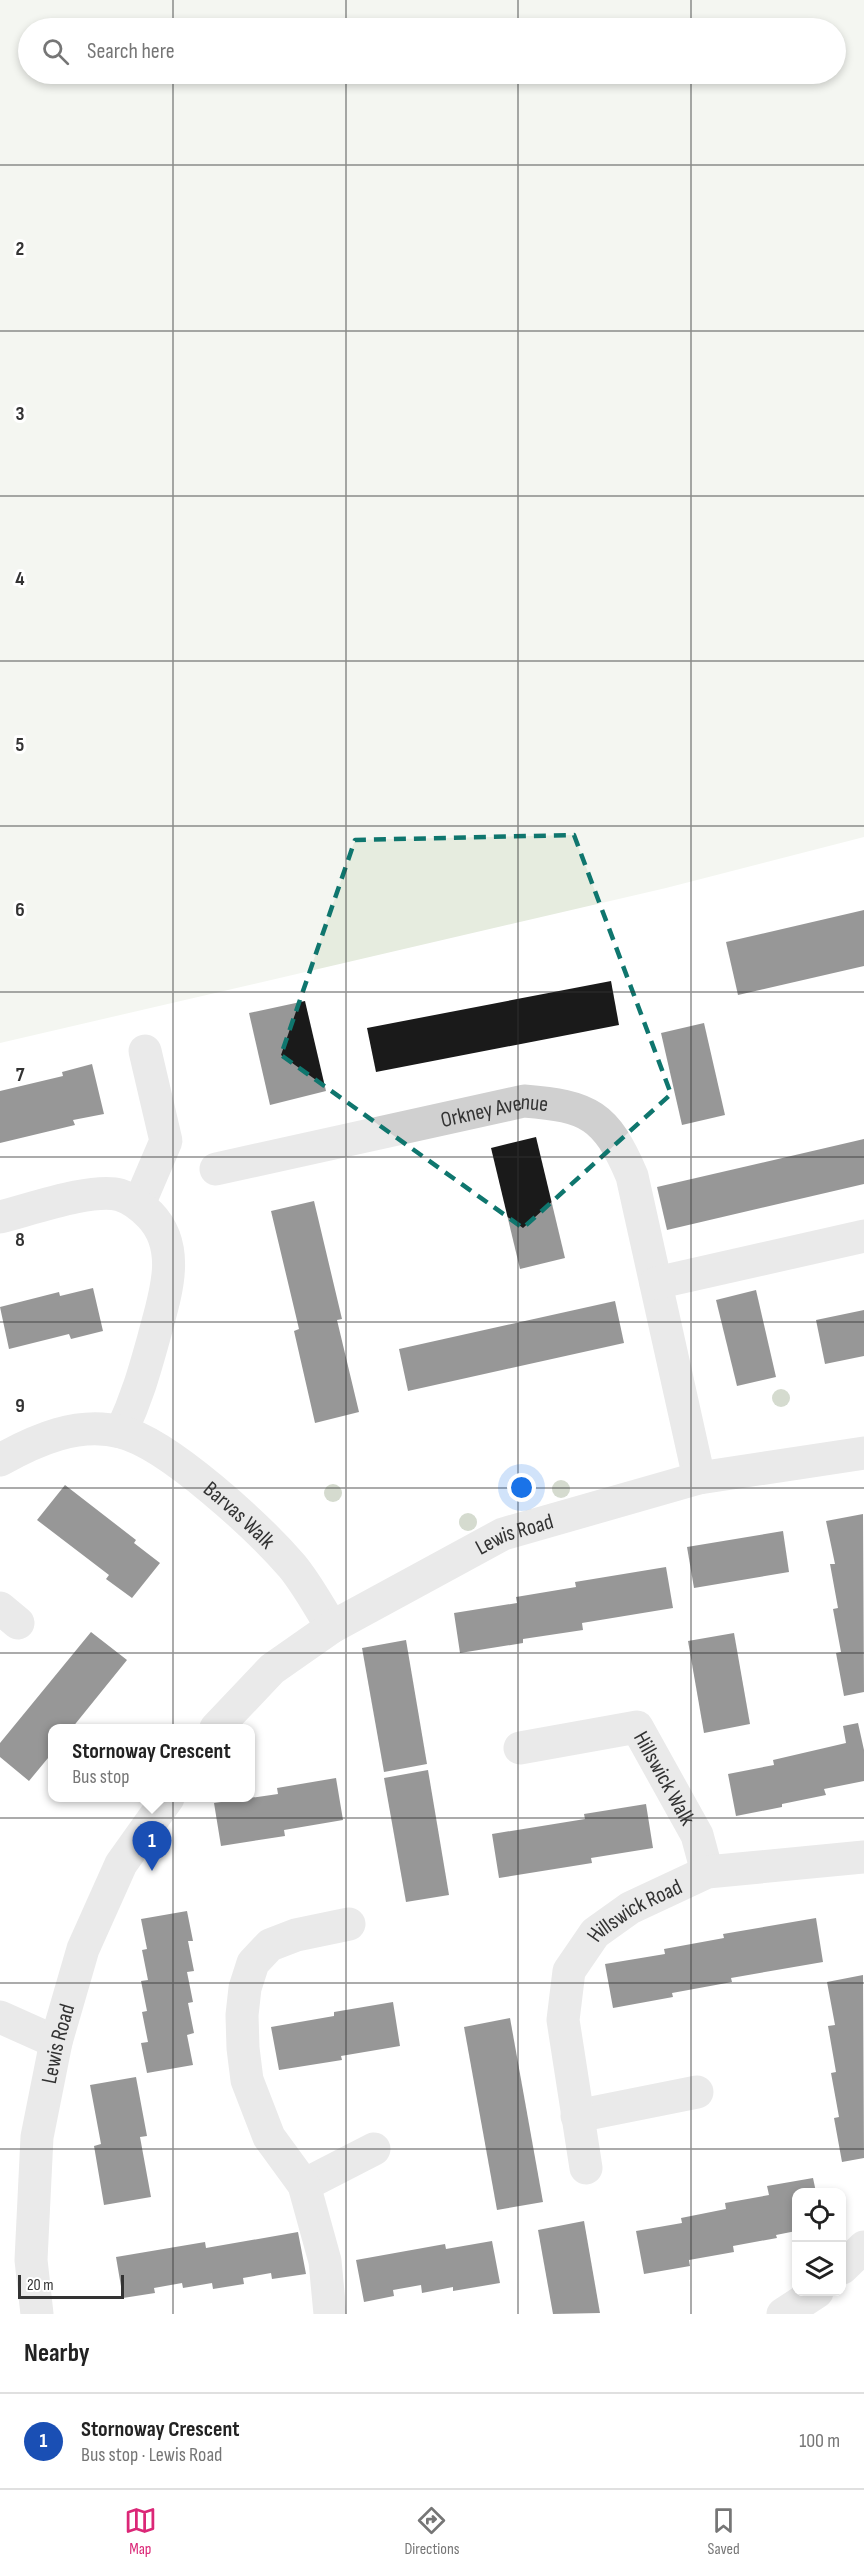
<!DOCTYPE html>
<meta charset="utf-8">
<style>
:root{--surface:#fff;--page:#f6f6f6;--text:#222;--muted:#767676;--line:#e0e0e0;--accent:#db2777}
body{margin:0;font-family:"Sofia Sans Condensed",sans-serif;background:var(--page);color:var(--text)}
.controls{position:absolute;right:18px;bottom:18px;display:grid;overflow:hidden;border-radius:12px;box-shadow:0 3px 9px #0003}
.controls button{width:54px;height:54px;display:grid;place-items:center;padding:0;border:0;border-bottom:2px solid var(--line);background:var(--surface);color:var(--text);font:30px sans-serif}
.scale{position:absolute;left:18px;bottom:15px;width:106px;box-sizing:border-box;padding-left:6px;border:3px solid #333;border-top:0;font-size:16px;line-height:21px;white-space:nowrap;color:#333;-webkit-text-stroke:4px #fff;paint-order:stroke}
.you{position:absolute;left:522px;top:1488px;width:21px;height:21px;margin:-15px;border:4px solid #fff;border-radius:50%;background:#1a73e8;box-shadow:0 0 0 9px #1a73e833}
.badge{display:grid;place-items:center;width:39px;height:39px;border-radius:50%;background:var(--accent);color:#fff;font-size:20px;font-weight:700}
.pin{position:absolute;translate:-50% -50px;filter:drop-shadow(0 2px 3px #0008)}
.pin::after{content:'';position:absolute;top:32px;width:21px;height:18px;background:inherit;clip-path:polygon(0 0,100% 0,50% 100%)}
.popup{position:absolute;left:48px;top:1724px;width:207px;height:78px;box-sizing:border-box;display:grid;place-content:center;border-radius:12px;background:var(--surface);filter:drop-shadow(0 2px 4px #0005);font-size:20px;white-space:nowrap;color:var(--muted)}
.popup b{font-size:22px;color:var(--text)}
.popup::after{content:'';position:absolute;left:50%;top:100%;margin-left:-12px;border:12px solid transparent;border-top-color:var(--surface)}
.list{margin:0;padding:0;list-style:none}
h2{display:flex;justify-content:space-between;align-items:center;height:78px;margin:0;padding:0 24px;font-size:26px}
h2 small{font-size:20px;font-weight:400;color:var(--muted)}
.list li{display:grid;grid-template-columns:39px 1fr auto;gap:18px;align-items:center;box-sizing:border-box;height:96px;padding:0 24px;border-top:2px solid var(--line)}
.list b{display:block;font-size:22px;white-space:nowrap}
.list p{margin:0;font-size:20px;white-space:nowrap;color:var(--muted)}
.list em{font-size:20px;font-style:normal;color:var(--muted)}
.icon{flex:none;width:33px;height:33px;fill:none;stroke:currentColor;stroke-width:2;stroke-linecap:round;stroke-linejoin:round}
.map{position:relative;flex:none;width:864px;height:2314px;overflow:hidden}
.search{position:absolute;background:var(--surface);box-shadow:0 3px 9px #0003;left:18px;right:18px;top:18px;height:66px;display:flex;align-items:center;gap:15px;box-sizing:border-box;padding:0 21px;border-radius:33px;color:var(--muted);font-size:22px}
.sheet{height:174px;background:var(--surface)}
nav{display:flex;justify-content:space-around;align-items:center;box-sizing:border-box;height:84px;border-top:2px solid var(--line);background:var(--surface);font-size:16px;color:var(--muted)}
nav a{display:grid;justify-items:center;gap:3px}
nav .on{color:var(--accent)}
.map>svg:first-child{display:block}
</style>
<div class="map">
<svg width="864" height="2314" viewBox="0 0 864 2314">
<rect width="100%" height="100%" fill="#fff"/>
<!-- green -->
<path fill="#e6ecdf" fill-rule="evenodd" d="M0,0h864v837l-198,51 -666,155zM28,28h808v46h-808z"/>
<!-- building -->
<g fill="#1a1a1a">
<polygon points="864,910 864,966 738,995 726,942"/>
<polygon points="611,981 619,1025 376,1072 367,1028"/>
<polygon points="305,1001 326,1091 270,1105 249,1013"/>
<polygon points="704,1023 725,1115 682,1125 661,1033"/>
<polygon points="92,1064 104,1114 73,1120 75,1125 0,1143 0,1091 63,1076 62,1072"/>
<polygon points="536,1137 565,1258 520,1269 491,1148"/>
<polygon points="864,1139 864,1184 667,1230 657,1187"/>
<polygon points="314,1201 342,1319 337,1320 359,1412 315,1423 294,1331 299,1329 271,1211"/>
<polygon points="93,1288 103,1331 71,1339 69,1334 9,1349 0,1307 59,1292 60,1296"/>
<polygon points="756,1290 776,1377 737,1386 716,1300"/>
<polygon points="615,1301 624,1343 408,1391 399,1349"/>
<polygon points="864,1310 864,1356 825,1364 816,1320"/>
<polygon points="65,1485 136,1540 134,1543 160,1563 132,1598 106,1579 109,1575 37,1520"/>
<polygon points="863,1514 864,1692 844,1696 836,1653 841,1652 833,1609 838,1608 830,1564 835,1564 826,1521"/>
<polygon points="783,1531 789,1572 694,1588 687,1547"/>
<polygon points="666,1567 673,1608 582,1623 583,1630 523,1639 523,1643 460,1653 454,1613 517,1603 516,1597 576,1587 575,1582"/>
<polygon points="91,1632 127,1660 72,1728 53,1728 53,1752 29,1781 0,1757 0,1743"/>
<polygon points="734,1633 750,1724 704,1733 688,1641"/>
<polygon points="406,1640 427,1764 384,1772 362,1648"/>
<polygon points="858,1723 864,1750 864,1781 824,1789 826,1795 782,1804 782,1807 736,1816 728,1774 774,1765 773,1760 846,1743 843,1726"/>
<polygon points="428,1770 449,1895 406,1902 384,1778"/>
<polygon points="336,1778 343,1820 284,1830 285,1836 221,1846 214,1803 278,1794 277,1788"/>
<polygon points="646,1804 653,1848 591,1858 592,1863 499,1878 492,1834 585,1819 584,1814"/>
<polygon points="187,1911 193,1941 188,1941 194,1971 187,1972 193,2002 188,2003 194,2033 187,2035 193,2065 147,2073 141,2043 148,2042 142,2012 147,2011 141,1981 148,1980 142,1950 147,1949 141,1919"/>
<polygon points="816,1918 823,1962 731,1978 732,1982 672,1993 673,1997 613,2008 605,1964 665,1954 664,1949 724,1938 723,1934"/>
<polygon points="863,1975 864,2158 842,2162 834,2118 839,2117 831,2073 836,2072 828,2026 835,2025 827,1982"/>
<polygon points="393,2002 400,2046 341,2056 342,2060 279,2070 271,2027 334,2016 334,2012"/>
<polygon points="510,2018 543,2202 497,2210 464,2027"/>
<polygon points="136,2077 147,2136 140,2137 151,2197 104,2205 94,2146 101,2144 90,2085"/>
<polygon points="813,2178 816,2192 796,2192 796,2231 776,2235 777,2238 733,2246 734,2252 689,2260 690,2266 644,2274 636,2231 682,2223 681,2218 726,2209 725,2203 769,2195 767,2186"/>
<polygon points="584,2221 600,2313 553,2314 538,2230"/>
<polygon points="298,2232 306,2274 272,2279 271,2273 243,2278 244,2284 213,2289 212,2283 183,2288 182,2283 154,2288 155,2293 123,2298 116,2257 205,2242 206,2248"/>
<polygon points="492,2241 500,2283 453,2291 453,2287 422,2293 421,2285 393,2290 394,2296 364,2302 356,2260 445,2244 446,2249"/>
</g>
<g fill="none" stroke-linecap="round" stroke-linejoin="round">
<!-- minor -->
<g stroke="#d0d0d0" stroke-width="33">
<path id="s1" d="M216,1169l308,-68c65,5 82,14 108,75l67,302"/>
<polyline points="139,1204 166,1141 145,1051"/>
<path d="M0,1217c29,-7 93,-30 120,-22 13,4 22,12 30,20 33,34 14,83 4,122 -10,36 -17,61 -33,95"/>
<polyline points="656,1283 864,1236"/>
<path id="s2" d="M0,1460c36,-20 78,-39 121,-28 48,12 138,96 171,134 15,18 27,41 40,61"/>
<polyline points="0,1608 18,1623"/>
<path id="s3" d="M216,1728l56,-59 60,-42 171,-93 196,-56 165,-25"/>
<path id="s4" d="M520,1748l117,-21 60,108 10,37"/>
<polyline points="0,2017 56,2042"/>
<polyline points="577,2116 697,2092"/>
<path id="s5" d="M586,2168l-23,-148 6,-49 26,-38 35,-25 77,-36 157,-15"/>
<polyline points="304,2185 374,2149"/>
<polyline points="842,2268 864,2247"/>
<path id="s6" d="M37,2314l-6,-54 6,-123 19,-95 27,-93 38,-85 47,-66"/>
<polyline points="330,2314 325,2261 304,2185 269,2137 247,2080 243,2048 242,2015 245,1988 253,1963 270,1945 296,1935 349,1924"/>
<polyline points="783,2314 817,2292"/>
</g>
</g>
<!-- trees -->
<g fill="#a2b095">
<circle cx="781" cy="1398" r="9"/>
<circle cx="561" cy="1489" r="9"/>
<circle cx="333" cy="1493" r="9"/>
<circle cx="468" cy="1522" r="9"/>
</g>
<!-- marked area -->
<path d="M0 0H864V2314H0ZM574,835l97,259 -148,134 -242,-173 74,-215z" fill="#fff" fill-opacity=".55" fill-rule="evenodd"/>
<path fill="none" stroke="#0f766e" stroke-width="4.5" stroke-dasharray="12 8" stroke-linejoin="round" d="M574,835l97,259 -148,134 -242,-173 74,-215z"/>
<!-- grid -->
<path fill="none" stroke="#333" stroke-width="1.5" stroke-opacity="0.55" d="M173,0v28M346,0v28M518,0v28M691,0v28M173,74v2240M346,74v2240M518,74v2240M691,74v2240M0,165h864M0,331h864M0,496h864M0,661h864M0,826h864M0,992h864M0,1157h864M0,1322h864M0,1488h864M0,1653h864M0,1818h864M0,1983h864M0,2149h864"/>
<g text-anchor="middle" stroke-width="6" stroke-linejoin="round" paint-order="stroke">
<!-- street labels -->
<g font-size="22" fill="#333" stroke="#fff">
<text dy="8" stroke="none"><textPath href="#s1" startOffset="285">Orkney Avenue</textPath></text>
<text dy="8" stroke="none"><textPath href="#s2" startOffset="273">Barvas Walk</textPath></text>
<text dy="8" stroke="none"><textPath href="#s3" startOffset="360">Lewis Road</textPath></text>
<text dy="8" stroke="none"><textPath href="#s4" startOffset="177">Hillswick Walk</textPath></text>
<text dy="8" stroke="none"><textPath href="#s5" startOffset="291">Hillswick Road</textPath></text>
<text dy="8" stroke="none"><textPath href="#s6" startOffset="273">Lewis Road</textPath></text>
</g>
</g>
<g font-size="20" text-anchor="middle" font-weight="bold" fill="#333" stroke="#fff" stroke-width="6" stroke-linejoin="round" paint-order="stroke">
<text x="20" y="255">2</text>
<text x="20" y="420">3</text>
<text x="20" y="585">4</text>
<text x="20" y="751">5</text>
<text x="20" y="916">6</text>
<text x="20" y="1081">7</text>
<text x="20" y="1246">8</text>
<text x="20" y="1412">9</text>
</g>
</svg>
<div class="controls">
<button><svg class="icon" aria-label="locate" viewBox="0 0 24 24"><circle cx="12" cy="12" r="6"/><path d="M12 2v4M12 18v4M2 12h4M18 12h4"/></svg></button>
<button><svg class="icon" aria-label="layers" viewBox="0 0 24 24"><path d="M12 4l9 5-9 5-9-5zM3 14l9 5 9-5"/></svg></button>
</div>
<div class="scale">20 m</div>
<div class="you"></div>
<div class="pin badge" style="left:152px;top:1871px;background:#1a4fb4">1</div>
<div class="popup"><b>Stornoway Crescent</b>Bus stop</div>
<div class="search"><svg class="icon" aria-label="search" viewBox="0 0 24 24"><circle cx="10" cy="10" r="6"/><path d="M15 15l6 6"/></svg>Search here</div>
</div>
<section class="sheet">
<h2>Nearby<small></small></h2>
<ul class="list">
<li><span class="badge" style="background:#1a4fb4">1</span><div><b>Stornoway Crescent</b><p>Bus stop · Lewis Road</p></div><em>100 m</em></li>
</ul>
</section>
<nav>
<a class="on"><svg class="icon" aria-label="map" viewBox="0 0 24 24"><path d="M3 6l6-2 6 2 6-2v14l-6 2-6-2-6 2zM9 4v14M15 6v14"/></svg>Map</a>
<a><svg class="icon" aria-label="directions" viewBox="0 0 24 24"><path d="M12 3l9 9-9 9-9-9zM9 14v-3h6M13 9l2 2-2 2"/></svg>Directions</a>
<a><svg class="icon" aria-label="saved" viewBox="0 0 24 24"><path d="M7 4h10v16l-5-4-5 4z"/></svg>Saved</a>
</nav>
